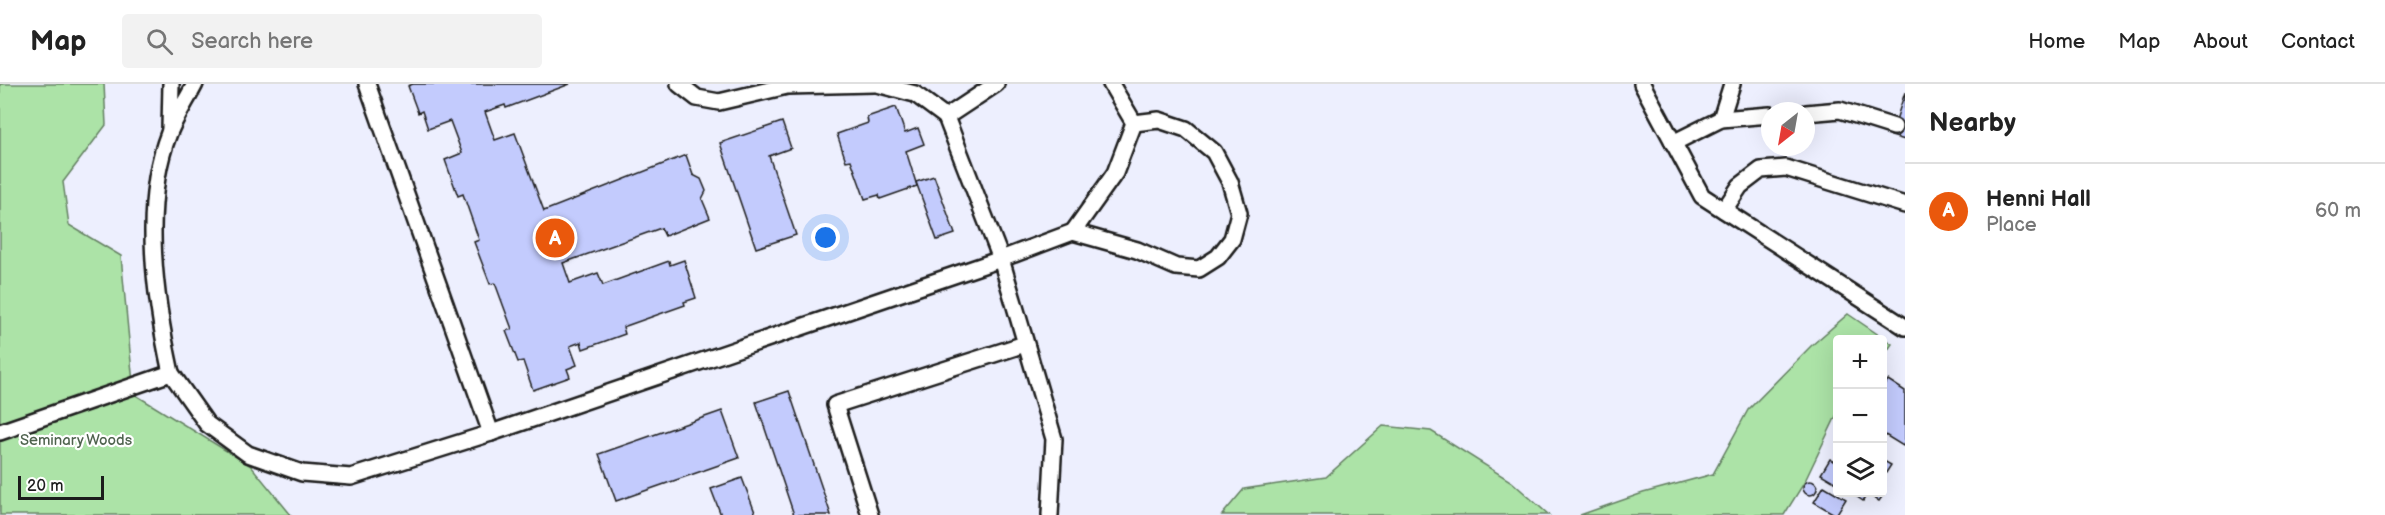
<!DOCTYPE html>
<meta charset="utf-8">
<style>
:root{--surface:#fff;--page:#f2f2f2;--text:#222;--muted:#767676;--line:#e0e0e0;--accent:#ea580c}
body{margin:0;font-family:"Balsamiq Sans",sans-serif;background:var(--page);color:var(--text)}
.controls{position:absolute;right:18px;bottom:18px;display:grid;overflow:hidden;border-radius:6px;box-shadow:0 6px 24px #0002}
.controls button{width:54px;height:54px;display:grid;place-items:center;padding:0;border:0;border-bottom:2px solid var(--line);background:var(--surface);color:var(--text);font:30px sans-serif}
.compass{position:absolute;left:1761px;top:18px;width:54px;height:54px;border-radius:50%;background:var(--surface);box-shadow:0 6px 24px #0002;rotate:211deg}
.scale{position:absolute;left:18px;bottom:15px;width:86px;box-sizing:border-box;padding-left:6px;border:3px solid #1c1c1c;border-top:0;font-size:16px;line-height:21px;white-space:nowrap;color:#1c1c1c;-webkit-text-stroke:4px #fff;paint-order:stroke}
.you{position:absolute;left:826px;top:154px;width:21px;height:21px;margin:-15px;border:4px solid #fff;border-radius:50%;background:#1a73e8;box-shadow:0 0 0 9px #1a73e833}
.badge{display:grid;place-items:center;width:39px;height:39px;border-radius:50%;background:var(--accent);color:#fff;font-size:20px;font-weight:700}
.pin{position:absolute;translate:-50% -50%;border:3px solid #fff;box-shadow:0 2px 6px #0006}
.list{margin:0;padding:0;list-style:none}
h2{display:flex;justify-content:space-between;align-items:center;height:78px;margin:0;padding:0 24px;font-size:26px}
h2 small{font-size:20px;font-weight:400;color:var(--muted)}
.list li{display:grid;grid-template-columns:39px 1fr auto;gap:18px;align-items:center;box-sizing:border-box;height:96px;padding:0 24px;border-top:2px solid var(--line)}
.list b{display:block;font-size:22px;white-space:nowrap}
.list p{margin:0;font-size:20px;white-space:nowrap;color:var(--muted)}
.list em{font-size:20px;font-style:normal;color:var(--muted)}
.icon{flex:none;width:33px;height:33px;fill:none;stroke:currentColor;stroke-width:2;stroke-linecap:round;stroke-linejoin:round}
.map{position:relative;flex:none;width:1905px;height:431px;overflow:hidden}
header{display:flex;align-items:center;gap:36px;box-sizing:border-box;height:84px;padding:0 30px;background:var(--surface);border-bottom:2px solid var(--line)}
header strong{font-size:28px}
nav{display:flex;gap:33px;margin-inline-start:auto;font-size:21px}
.search{width:420px;height:54px;background:var(--page);display:flex;align-items:center;gap:15px;box-sizing:border-box;padding:0 21px;border-radius:6px;color:var(--muted);font-size:22px}
main{display:flex}
aside{flex:1;background:var(--surface)}
.map>svg:first-child{display:block}
</style>
<header>
<strong>Map</strong>
<div class="search"><svg class="icon" aria-label="search" viewBox="0 0 24 24"><circle cx="10" cy="10" r="6"/><path d="M15 15l6 6"/></svg>Search here</div>
<nav><a>Home</a><a>Map</a><a>About</a><a>Contact</a></nav>
</header>
<main>
<div class="map">
<svg width="1905" height="431" viewBox="0 0 1905 431">
<rect width="100%" height="100%" fill="#edeffe"/>
<filter id="ink" filterUnits="userSpaceOnUse"><feTurbulence type="fractalNoise" baseFrequency=".0167" numOctaves="2"/><feDisplacementMap in="SourceGraphic" scale="12" xChannelSelector="R" yChannelSelector="G"/><feConvolveMatrix kernelMatrix="1 2 1 2 8 2 1 2 1" color-interpolation-filters="sRGB"/></filter>
<g filter="url(#ink)">
<!-- green -->
<g fill="#ace3a7" stroke="#648062" stroke-width="1.5">
<polygon points="0,0 104,0 106,41 63,98 69,141 121,172 134,310 251,382 291,431 0,431"/>
<polygon points="1848,230 1892,260 1883,273 1882,255 1838,255 1837,330 1804,399 1784,431 1580,431 1643,409 1713,390 1748,326 1811,262"/>
<polygon points="1383,342 1431,347 1512,398 1549,431 1222,431 1244,405 1326,393"/>
</g>
<!-- building -->
<g fill="#c3cbfd" stroke="#1c1c1c" stroke-width="1.5">
<polygon points="413,0 570,0 506,24 505,21 485,28 495,56 515,49 544,127 686,71 693,91 701,95 706,107 702,115 710,134 665,152 661,144 563,179 570,199 598,189 603,201 669,177 670,181 684,176 696,214 684,218 685,221 623,243 625,250 583,265 581,258 570,262 577,281 567,285 570,293 533,306 523,277 518,278 506,247 512,245 495,199 490,200 474,158 479,156 463,110 458,112 445,76 462,69 450,37 428,45 422,27 418,29 408,2"/>
<polygon points="1905,8 1905,56 1891,52"/>
<polygon points="896,23 905,49 918,44 924,60 906,67 917,102 880,115 879,111 865,115 851,76 846,77 837,50 868,39 867,33"/>
<polygon points="782,38 791,64 769,72 796,151 756,164 720,59"/>
<polygon points="934,92 955,150 937,156 916,98"/>
<polygon points="1888,296 1905,307 1905,358 1903,362 1882,349 1882,304"/>
<polygon points="789,307 831,431 794,431 756,318"/>
<polygon points="722,327 739,374 616,417 599,370"/>
<polygon points="1830,375 1838,380 1838,400 1821,390"/>
<polygon points="1882,376 1891,381 1882,395"/>
<polygon points="742,394 756,431 721,431 711,405"/>
<circle cx="1810" cy="404" r="7"/>
<polygon points="1824,402 1846,415 1836,431 1814,418"/>
<polygon points="1850,408 1882,408 1884,410 1879,417 1867,410 1863,417"/>
</g>
<g fill="none" stroke-linecap="round" stroke-linejoin="round">
<defs>
<g id="service">
<polyline points="367,0 491,349"/>
<polyline points="679,0 697,14 719,18 787,2 874,0"/>
<polyline points="877,0 915,10 946,33"/>
<polyline points="996,0 946,33 1001,175 1054,355 1050,431"/>
<polyline points="1642,0 1702,112 1905,243"/>
<polyline points="1806,29 1840,26 1894,43"/>
<polyline points="1721,35 1732,0"/>
<polyline points="170,45 171,0"/>
<polyline points="1673,59 1721,35 1770,31"/>
<polyline points="1724,126 1740,102 1761,86 1786,84 1905,121"/>
<polyline points="1073,148 1115,89 1134,39 1111,0"/>
<path d="M171,289c-16,-73 -30,-169 -2,-240 7,-17 18,-33 26,-49"/>
<polyline points="0,348 171,289 207,340 248,370 302,389 351,393 491,349 1001,175 1073,148 1137,166 1176,183 1199,185 1218,173 1232,155 1239,129 1230,98 1214,68 1186,45 1159,36 1134,39"/>
<polyline points="870,431 835,321 1025,260"/>
</g>
</defs>
<!-- service casing -->
<use href="#service" stroke="#1c1c1c" stroke-width="20"/>
<!-- service -->
<use href="#service" stroke="#fff" stroke-width="15"/>
</g>
</g>
<g text-anchor="middle" stroke-width="4.5" stroke-linejoin="round" paint-order="stroke">
<!-- park labels -->
<g font-size="15" fill="#4e624d" stroke="#fff">
<text x="76" y="361">Seminary Woods</text>
</g>
</g>
</svg>
<div class="controls">
<button>+</button>
<button>−</button>
<button><svg class="icon" aria-label="layers" viewBox="0 0 24 24"><path d="M12 4l9 5-9 5-9-5zM3 14l9 5 9-5"/></svg></button>
</div>
<svg class="compass" viewBox="-18 -18 36 36"><path d="M0-13l5 13h-10z" fill="#e53935"/><path d="M0 13l5-13h-10z" fill="#767676"/></svg>
<div class="scale">20 m</div>
<div class="you"></div>
<div class="pin badge" style="left:555px;top:154px">A</div>
</div>
<aside>
<h2>Nearby<small></small></h2>
<ul class="list">
<li><span class="badge">A</span><div><b>Henni Hall</b><p>Place</p></div><em>60 m</em></li>
</ul>
</aside>
</main>
